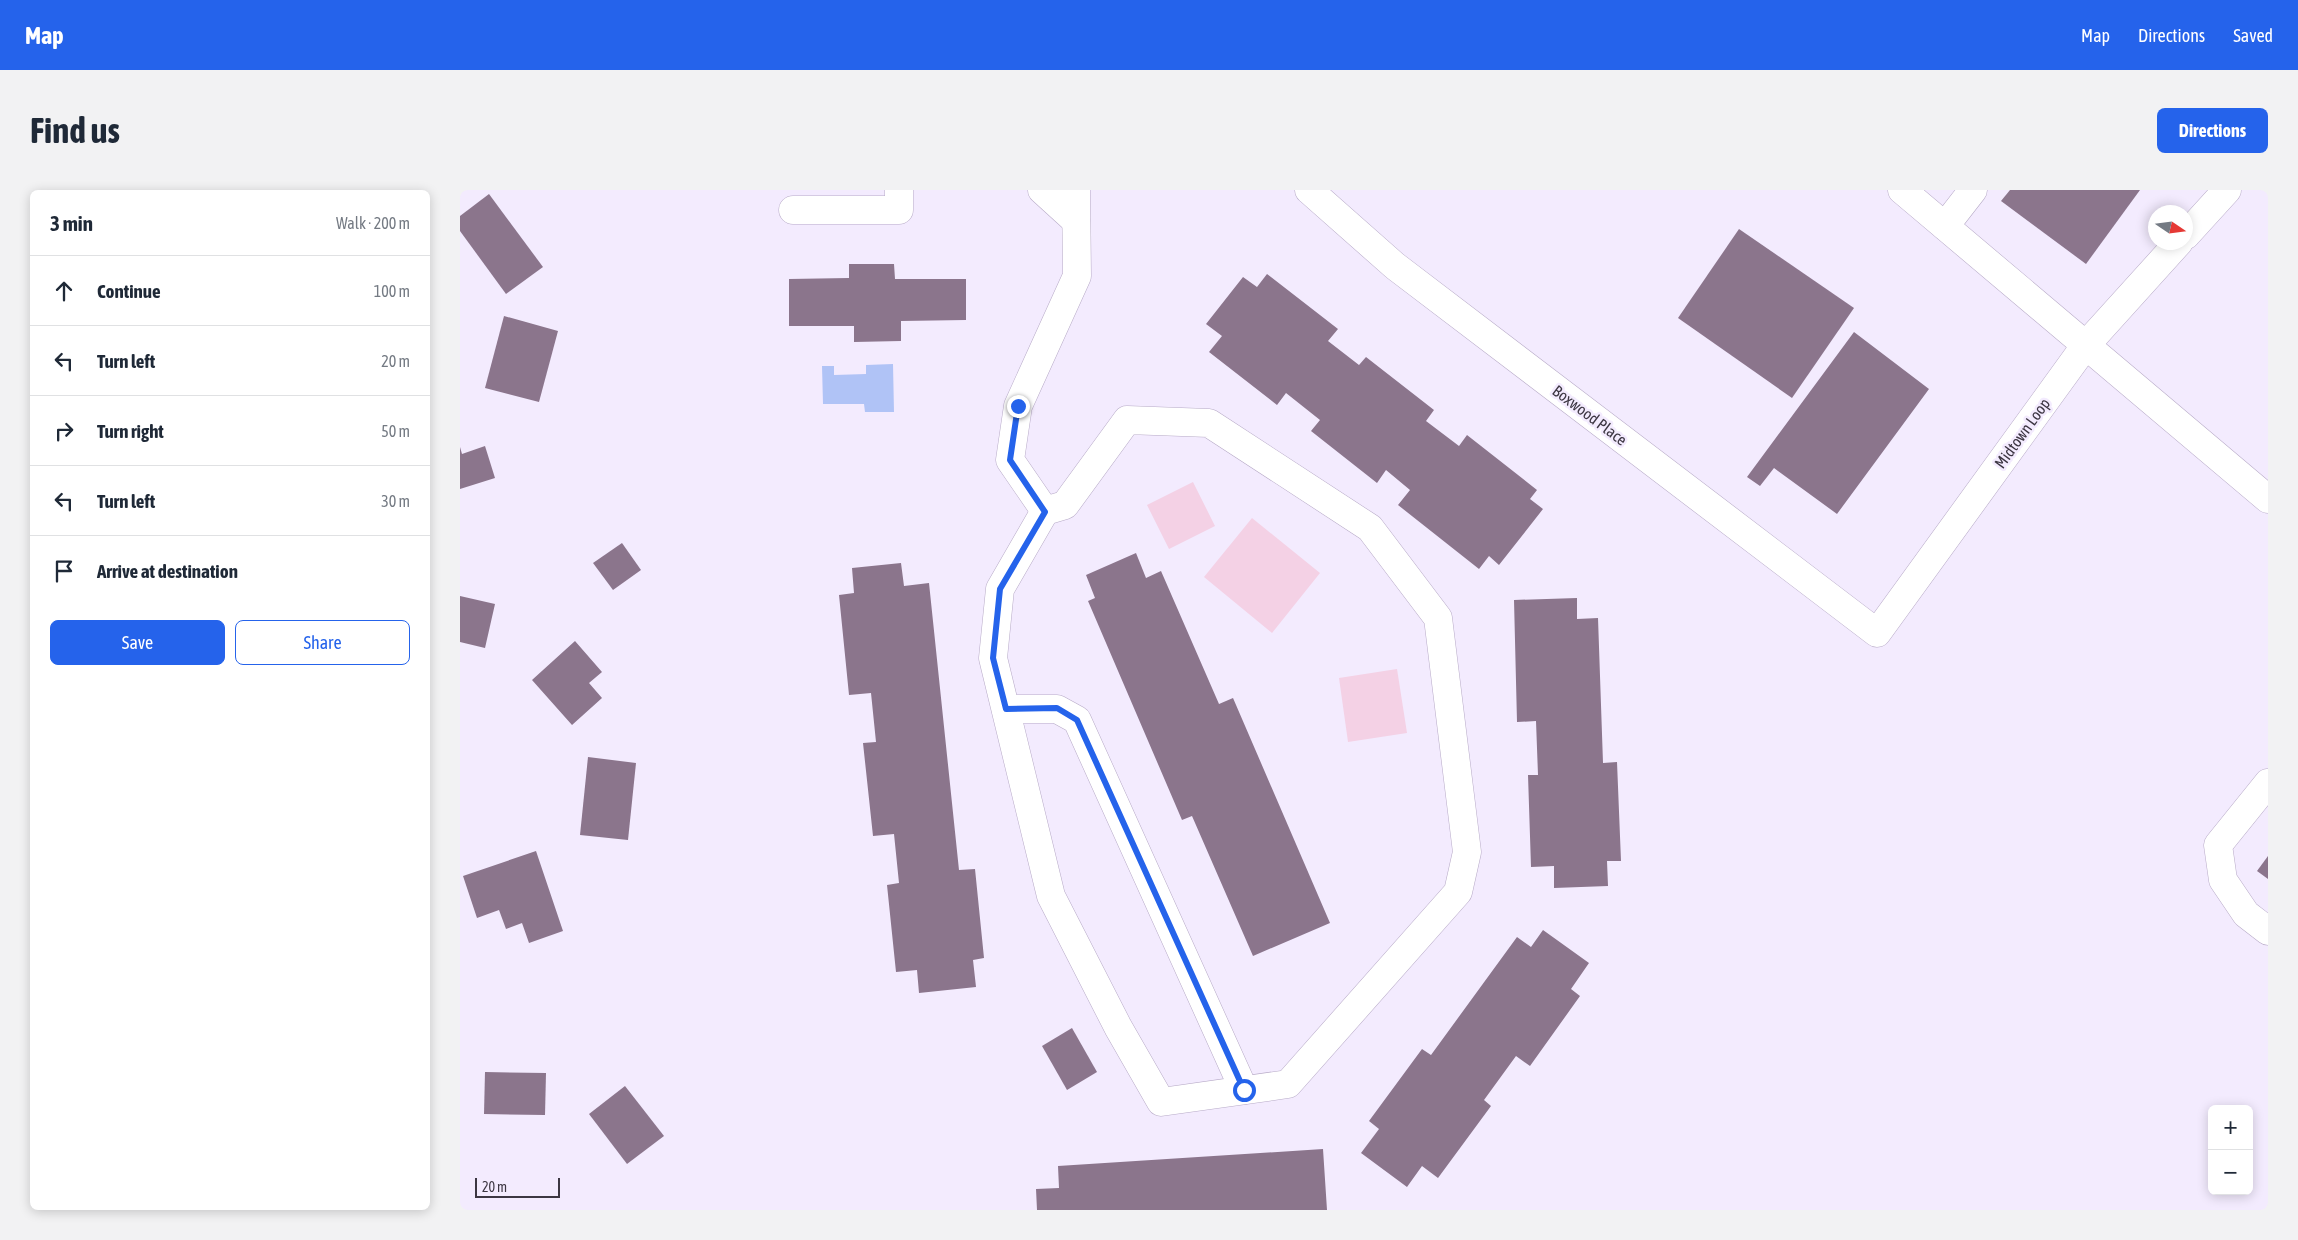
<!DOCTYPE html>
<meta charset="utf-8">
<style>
:root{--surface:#fff;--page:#f2f2f3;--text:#1f2937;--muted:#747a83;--line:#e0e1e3;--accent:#2563eb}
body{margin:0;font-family:"Asap Condensed",sans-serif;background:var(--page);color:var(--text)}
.controls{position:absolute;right:15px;bottom:15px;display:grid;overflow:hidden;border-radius:8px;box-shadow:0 2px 12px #0003}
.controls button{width:45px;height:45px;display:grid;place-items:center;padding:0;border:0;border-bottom:1px solid var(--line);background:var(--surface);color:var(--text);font:25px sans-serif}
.compass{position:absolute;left:1688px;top:15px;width:45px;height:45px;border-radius:50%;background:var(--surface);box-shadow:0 2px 12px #0003;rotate:103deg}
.scale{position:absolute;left:15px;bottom:12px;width:85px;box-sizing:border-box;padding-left:5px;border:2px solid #3c3642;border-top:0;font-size:14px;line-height:18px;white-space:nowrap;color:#3c3642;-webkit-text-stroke:4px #f3ebfe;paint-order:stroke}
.stop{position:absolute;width:15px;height:15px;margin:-11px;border:4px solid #2563eb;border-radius:50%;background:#fff}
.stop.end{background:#2563eb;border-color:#fff;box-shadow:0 1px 5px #0008}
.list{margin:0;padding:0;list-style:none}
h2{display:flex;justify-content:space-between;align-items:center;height:65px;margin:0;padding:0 20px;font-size:21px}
h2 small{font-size:16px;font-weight:400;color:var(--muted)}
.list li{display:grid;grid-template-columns:32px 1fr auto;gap:15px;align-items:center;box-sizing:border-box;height:70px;padding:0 20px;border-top:1px solid var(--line)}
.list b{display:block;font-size:19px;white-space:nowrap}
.list em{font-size:16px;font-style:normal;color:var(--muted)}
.actions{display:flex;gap:10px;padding:15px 20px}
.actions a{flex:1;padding:11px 0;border:1px solid var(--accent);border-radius:8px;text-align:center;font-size:18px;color:var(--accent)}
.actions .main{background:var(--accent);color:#fff}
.icon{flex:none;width:28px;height:28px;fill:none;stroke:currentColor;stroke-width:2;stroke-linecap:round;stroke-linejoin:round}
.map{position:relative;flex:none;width:1808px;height:1020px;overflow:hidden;border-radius:8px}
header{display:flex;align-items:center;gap:30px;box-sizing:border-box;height:70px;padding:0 25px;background:var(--accent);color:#fff}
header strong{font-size:24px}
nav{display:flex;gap:28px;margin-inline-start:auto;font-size:18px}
.intro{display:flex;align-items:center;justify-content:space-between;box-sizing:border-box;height:120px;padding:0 30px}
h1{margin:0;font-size:35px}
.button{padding:12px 22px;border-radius:8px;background:var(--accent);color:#fff;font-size:18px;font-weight:700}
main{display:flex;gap:30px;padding:0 30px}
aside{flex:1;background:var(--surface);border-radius:8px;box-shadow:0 2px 12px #0003}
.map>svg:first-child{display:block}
</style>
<header>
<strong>Map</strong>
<nav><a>Map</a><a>Directions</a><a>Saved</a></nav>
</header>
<div class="intro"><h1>Find us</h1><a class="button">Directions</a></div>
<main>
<aside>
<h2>3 min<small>Walk · 200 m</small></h2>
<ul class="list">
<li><svg class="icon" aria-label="ahead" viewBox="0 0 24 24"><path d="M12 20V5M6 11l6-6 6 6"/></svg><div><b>Continue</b></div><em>100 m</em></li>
<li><svg class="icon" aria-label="left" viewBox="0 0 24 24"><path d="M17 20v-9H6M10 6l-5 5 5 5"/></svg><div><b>Turn left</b></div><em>20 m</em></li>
<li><svg class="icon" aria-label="right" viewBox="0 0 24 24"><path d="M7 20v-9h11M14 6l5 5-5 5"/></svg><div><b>Turn right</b></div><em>50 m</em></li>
<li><svg class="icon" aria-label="left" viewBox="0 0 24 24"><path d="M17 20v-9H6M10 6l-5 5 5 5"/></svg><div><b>Turn left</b></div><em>30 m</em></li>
<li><svg class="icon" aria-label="arrive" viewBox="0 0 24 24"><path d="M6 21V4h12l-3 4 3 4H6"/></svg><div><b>Arrive at destination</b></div></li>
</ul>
<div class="actions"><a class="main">Save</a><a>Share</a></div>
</aside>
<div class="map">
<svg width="1808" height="1020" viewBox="0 0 1808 1020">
<rect width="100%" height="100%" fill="#f3ebfe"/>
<!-- green -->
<g fill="#f4d1e5">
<polygon points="733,292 755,336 709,359 687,315"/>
<polygon points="792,328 860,383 812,443 744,387"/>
<polygon points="937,479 947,543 888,552 879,488"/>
</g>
<!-- water -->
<polygon fill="#b0c3f6" points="433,174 434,222 405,222 404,214 363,214 362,176 374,176 374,185 406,184 406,175"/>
<!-- building -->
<g fill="#8b758c">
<polygon points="1550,0 1680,0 1626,74 1541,11"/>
<polygon points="29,4 83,77 46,104 0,41 0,26"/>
<polygon points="1279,39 1394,118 1332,208 1218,128"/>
<polygon points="389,74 434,74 435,89 506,89 506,130 441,131 441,151 394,152 394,136 329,136 329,89 389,88"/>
<polygon points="807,84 878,139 868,151 899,175 906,167 974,220 966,231 999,256 1007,245 1077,300 1070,309 1083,319 1039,375 1029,366 1019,379 938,315 950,300 926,280 917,293 851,241 860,230 826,203 817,215 749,162 762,146 746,134 783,87 797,97"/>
<polygon points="44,126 98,141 79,212 25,198"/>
<polygon points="1394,142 1469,199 1377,324 1314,278 1300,296 1287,287"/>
<polygon points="25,256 35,288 0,299 0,257 2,264"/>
<polygon points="162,353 181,380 153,400 133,373"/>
<polygon points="676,363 686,388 701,381 759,514 773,508 870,733 793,766 732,626 722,630 628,411 635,408 626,385"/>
<polygon points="441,373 444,396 469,393 499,680 515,679 524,768 513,770 516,797 459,803 457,780 436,782 427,695 439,693 434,644 413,646 403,553 416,552 411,503 389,505 379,405 394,403 392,378"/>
<polygon points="0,406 35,414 25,458 0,452"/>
<polygon points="1117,408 1117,429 1138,428 1143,573 1157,572 1161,671 1147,671 1148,696 1094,698 1094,676 1071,677 1068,585 1078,585 1076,531 1057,532 1054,410"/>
<polygon points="115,451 142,482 129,493 142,508 112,535 72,490"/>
<polygon points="128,567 176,573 168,650 120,645"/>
<polygon points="76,661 103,741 69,753 62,733 46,739 39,720 17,728 3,686"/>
<polygon points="1808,666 1808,689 1797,681"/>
<polygon points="1083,740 1129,773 1111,799 1120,806 1070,876 1056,866 1024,910 1031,916 978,988 962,976 947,997 901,963 919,939 909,931 962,859 971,865 1057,747 1071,757"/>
<polygon points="612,838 637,882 607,900 582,856"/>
<polygon points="25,882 86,883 85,925 24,924"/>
<polygon points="165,896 204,946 167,974 129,924"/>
<polygon points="863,959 867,1020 577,1020 576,999 599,998 598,976"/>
</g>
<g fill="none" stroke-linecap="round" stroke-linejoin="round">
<defs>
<g id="minor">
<polyline points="582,0 616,31"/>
<polyline points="849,0 935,76 1417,443 1625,156 1719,52"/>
<polyline points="1442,0 1808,309"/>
<polyline points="333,20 439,20 439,0"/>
<polyline points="1485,36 1513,0"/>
<polyline points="1726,45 1767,0"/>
<polygon points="667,230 749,233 910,338 978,428 1007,662 998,702 828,894 701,912 658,837 591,706 533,468 540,399 585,321 605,315"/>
<polyline points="585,321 550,270 558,216 617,86 616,0"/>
<polyline points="546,519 597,519 617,530 784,900"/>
<polyline points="1808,593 1758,655 1763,690 1786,724 1808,741"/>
</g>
</defs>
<!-- minor casing -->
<use href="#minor" stroke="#b7aac7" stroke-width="29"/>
<!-- minor -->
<use href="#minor" stroke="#fff" stroke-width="28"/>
</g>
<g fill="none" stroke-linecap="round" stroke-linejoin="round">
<!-- route -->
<polyline stroke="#2563eb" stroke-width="6" points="558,216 550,270 585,322 540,399 533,468 546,519 597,518 617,530 784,900"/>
</g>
<g text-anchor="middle" stroke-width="5" stroke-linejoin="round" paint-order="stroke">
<!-- street labels -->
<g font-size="16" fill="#3c3642" stroke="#f3ebfe">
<text transform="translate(1130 225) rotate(37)" y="6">Boxwood Place</text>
<text transform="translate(1562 243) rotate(-54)" y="6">Midtown Loop</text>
</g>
</g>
</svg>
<div class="controls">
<button>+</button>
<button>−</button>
</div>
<svg class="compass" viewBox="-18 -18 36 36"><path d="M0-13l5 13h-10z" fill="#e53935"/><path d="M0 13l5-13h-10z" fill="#747a83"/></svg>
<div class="scale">20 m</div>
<div class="stop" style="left:784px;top:900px"></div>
<div class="stop end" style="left:558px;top:216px"></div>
</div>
</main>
